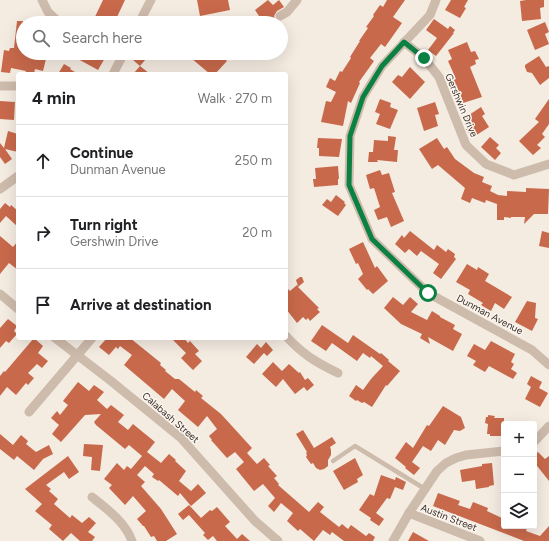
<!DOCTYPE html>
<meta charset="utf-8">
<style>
:root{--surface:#fff;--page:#f6f6f6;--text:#202124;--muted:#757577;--line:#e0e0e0}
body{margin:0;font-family:Figtree,sans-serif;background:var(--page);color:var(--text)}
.controls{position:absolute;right:12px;bottom:12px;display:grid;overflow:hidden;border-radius:4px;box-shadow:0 4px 16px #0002}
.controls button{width:36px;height:36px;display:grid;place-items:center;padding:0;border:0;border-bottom:1px solid var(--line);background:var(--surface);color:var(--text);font:20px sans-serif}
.stop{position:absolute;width:12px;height:12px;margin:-9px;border:3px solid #0b8043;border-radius:50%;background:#fff}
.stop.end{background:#0b8043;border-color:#fff;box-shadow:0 1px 4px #0008}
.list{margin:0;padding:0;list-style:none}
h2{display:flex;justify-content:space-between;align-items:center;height:52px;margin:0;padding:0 16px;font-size:17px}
h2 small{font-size:13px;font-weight:400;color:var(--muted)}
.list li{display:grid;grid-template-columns:26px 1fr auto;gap:12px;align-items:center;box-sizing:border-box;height:72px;padding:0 16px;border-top:1px solid var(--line)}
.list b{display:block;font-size:15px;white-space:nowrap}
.list p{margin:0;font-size:13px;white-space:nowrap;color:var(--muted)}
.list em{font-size:13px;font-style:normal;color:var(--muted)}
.icon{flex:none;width:22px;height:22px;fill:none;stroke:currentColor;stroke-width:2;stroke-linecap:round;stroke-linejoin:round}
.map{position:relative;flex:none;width:549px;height:541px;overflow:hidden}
.search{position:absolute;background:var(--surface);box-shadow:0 4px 16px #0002;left:16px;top:16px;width:272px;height:44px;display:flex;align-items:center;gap:10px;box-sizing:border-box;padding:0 14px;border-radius:22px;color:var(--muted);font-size:15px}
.panel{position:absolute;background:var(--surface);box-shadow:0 4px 16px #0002;left:16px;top:72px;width:272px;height:268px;border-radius:4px}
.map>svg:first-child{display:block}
</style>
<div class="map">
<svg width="549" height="541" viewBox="0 0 549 541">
<rect width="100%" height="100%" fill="#f4ebe1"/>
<!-- building -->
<g fill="#c8694b">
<polygon points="103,0 125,0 117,17 119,18 117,23 97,23 93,21"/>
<polygon points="197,0 228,0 230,10 200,16"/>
<polygon points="268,0 273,5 279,0 284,7 277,11 274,16 275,19 281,23 269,23 264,17 261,19 255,10"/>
<polygon points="387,0 405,0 393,17 402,23 385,47 381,44 370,58 374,61 359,82 360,83 351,103 348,101 343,126 321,122 326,101 331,102 336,92 326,87 330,78 335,81 340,71 342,72 351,58 350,57 360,41 359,41 368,28 366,27 374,16 373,15 380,5 383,7"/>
<polygon points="451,0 468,0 464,7 466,8 460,18 445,10"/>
<polygon points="526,0 544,0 544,7 540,8 541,19 522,21 520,1"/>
<polygon points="434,19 448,29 450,26 455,30 453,33 454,33 436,56 428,50 437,38 426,30"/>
<polygon points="17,21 23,21 23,53 46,59 43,71 35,69 34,74 25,74 26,71 11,68 10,73 1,72 4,50 9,51 10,48 14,48"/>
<polygon points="545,22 549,32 545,34 549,44 535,50 527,30"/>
<polygon points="467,42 471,52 475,51 479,59 475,60 476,64 470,67 482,97 463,103 460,93 456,94 452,80 456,79 448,61 452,59 448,50"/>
<polygon points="67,53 89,53 95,56 97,53 105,58 98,70"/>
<polygon points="138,53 151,53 140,66 150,74 133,74 140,66 133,60"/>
<polygon points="185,53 218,53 227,61 215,74 210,74"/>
<polygon points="539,56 546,67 549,66 549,78 540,85 532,73 527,72 525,67 525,65"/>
<polygon points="64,64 71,68 70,69 78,74 58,74"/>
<polygon points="410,67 425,82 410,99 392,82 398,75 402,77"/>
<polygon points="380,99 391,103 390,107 398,110 390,129 376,124 380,114 375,112"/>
<polygon points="549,99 549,124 542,134 545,137 537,145 541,148 533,155 519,141 539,122 535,119"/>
<polygon points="0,101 15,102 14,120 0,119"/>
<polygon points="435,102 439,114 435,115 438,126 424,131 417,108"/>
<polygon points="481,107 485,114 482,116 489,127 472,138 466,129 470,127 466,120 467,119 466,117"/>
<polygon points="8,131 18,134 18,152 5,149 12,159 5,164 0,157 0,143 4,148"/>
<polygon points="388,136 396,137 394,150 398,150 397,162 377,160 378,162 368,162 369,152 373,152 374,140 388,141"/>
<polygon points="490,137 499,145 496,148 501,153 495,160 481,147"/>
<polygon points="318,138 342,139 339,157 319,156 319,148 317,148"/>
<polygon points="437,138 444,149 447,147 455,159 474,173 484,177 482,182 492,186 490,191 498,195 507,196 507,191 526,192 526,188 549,189 548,214 534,214 524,224 525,217 511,217 511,218 504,217 504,220 497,220 497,204 486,200 485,203 472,198 470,203 461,199 465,188 438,165 432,169 419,149"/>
<polygon points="338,166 339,179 338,179 338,185 314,187 313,179 316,179 315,168"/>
<polygon points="380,170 382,175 389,173 395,192 392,193 404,221 391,227 387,217 378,220 374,210 380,207 374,188 370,189 366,175"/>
<polygon points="336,195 345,202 344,203 346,205 338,216 322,205 327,199 331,202"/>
<polygon points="5,203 10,207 11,205 18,211 18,227 6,216 0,223 0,209"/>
<polygon points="410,231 434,250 437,245 446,252 448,249 455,254 454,257 456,259 441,279 433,273 439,264 421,251 417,256 409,249 405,253 395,244 402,235 404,238"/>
<polygon points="542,231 549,233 549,248 539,246"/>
<polygon points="0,236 13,247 18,241 18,270 9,263 0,274"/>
<polygon points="363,242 375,268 377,266 388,281 373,294 368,289 367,290 358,279 363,274 358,263 356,264 349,249"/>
<polygon points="467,264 477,270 478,267 489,274 485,281 512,297 504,309 495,303 491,311 481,305 483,303 468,294 470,290 456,282"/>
<polygon points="300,277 302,277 304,282 298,287 319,308 317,309 320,312 310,321 308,318 306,320 303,317 297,323 286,309 286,287 290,291 297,285 298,286 296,280"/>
<polygon points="393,297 403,305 410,297 418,304 411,312 427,320 432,311 440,316 440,317 455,325 453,329 462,334 453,351 428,337 430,344 420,338 422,334 401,324 384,308"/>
<polygon points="527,301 536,303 535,318 538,319 532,331 515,322"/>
<polygon points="8,319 17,326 14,331 17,334 9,343 6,341 0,348 0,328"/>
<polygon points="322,325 348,343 353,335 380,354 381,353 389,360 388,361 400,371 387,386 386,385 372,407 364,402 362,403 357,400 356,401 349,396 356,385 363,390 371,379 383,366 371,356 370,358 363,353 357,361 332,343 326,351 311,341"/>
<polygon points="34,338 43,346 38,353 48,361 42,368 37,364 28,373 34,378 28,385 26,383 16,395 7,387 0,396 0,376 4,371 5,372"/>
<polygon points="107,338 130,338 161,363 160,365 166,370 165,371 175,379 179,379 195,392 196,390 203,396 201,398 221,414 252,448 247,453 257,464 264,458 270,465 268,466 277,476 274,478 279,484 278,485 309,512 318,502 324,507 320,512 339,527 342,524 348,529 351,525 366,536 369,533 375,537 373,541 344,541 332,532 330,535 323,530 314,541 300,529 298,531 287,521 293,513 281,503 274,512 268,506 275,498 263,484 254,491 236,469 244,462 235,452 227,458 211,440 212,440 209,436 217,429 207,416 198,427 178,410 185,401 172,389 164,399 124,365 132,355 120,346 118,349 116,347 109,355 99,347"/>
<polygon points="184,338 188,343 190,341 199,351 195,354 202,361 193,370 181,358 186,353 173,340"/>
<polygon points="491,341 515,354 511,362 514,364 511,369 517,373 513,379 489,366 485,372 473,365 476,361 467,356 474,344 485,350"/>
<polygon points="266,342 273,350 267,356 264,353 254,364 246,357 257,344 261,348"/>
<polygon points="273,362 282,371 289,364 299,373 300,372 305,380 308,378 314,385 307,391 304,387 295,394 283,379 276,387 262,374"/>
<polygon points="531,376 542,382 539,388 548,393 540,407 525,399 531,387 527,384"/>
<polygon points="78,382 89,391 94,385 104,392 97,400 107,409 111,405 124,415 118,422 128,430 133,424 155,442 147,452 161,463 169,454 176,460 175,461 186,471 179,481 191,491 198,484 206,493 191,506 180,493 178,496 159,480 158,481 152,477 154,474 145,466 137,475 145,482 141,486 161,509 177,534 166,541 157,541 154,536 151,537 144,526 143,526 137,519 146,511 133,496 125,505 109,488 112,485 104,479 117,463 124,470 127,466 131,469 142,456 129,445 125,449 96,425 94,422 101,414 85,415 61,442 52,434 59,425 51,418 57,411 60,415 68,405 63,401"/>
<polygon points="443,406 461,417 465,428 460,431 454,430 445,445 438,440 431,451 423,446 412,462 420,468 414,475 405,468 406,467 395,458 406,442 413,448 427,425 429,426"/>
<polygon points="488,415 495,416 494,418 504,418 504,435 502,435 502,436 490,436 490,434 487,434 488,424 485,423 486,417 488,417"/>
<polygon points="303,430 314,448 332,437 336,443 330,447 331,450 331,455 328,460 328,466 324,469 320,470 316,468 313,463 311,464 306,457 307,455 306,453 307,452 296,434"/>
<polygon points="0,434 13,445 21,435 28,441 26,444 36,452 49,445 53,454 43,459 34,470 17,456 14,460 0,449"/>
<polygon points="84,444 103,445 100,471 91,470 92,457 83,456"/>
<polygon points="538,452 545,459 549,456 549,481 534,462 534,455"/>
<polygon points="68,456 79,472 69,479 64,472 46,485 51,489 49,491 58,499 54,504 70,518 72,515 82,523 89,517 96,523 88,532 95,537 92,541 80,541 71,533 63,541 49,529 52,525 35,511 42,504 25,489"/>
<polygon points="355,458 363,475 357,479 358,482 344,490 333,471"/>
<polygon points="492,463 494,485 489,486 489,487 476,489 475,480 462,482 460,470 482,466 482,464"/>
<polygon points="381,475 395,480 396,477 406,482 403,490 395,487 390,499 387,498 376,513 384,519 379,526 370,520 371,518 359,510 370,494 374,496"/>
<polygon points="438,493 460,501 458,505 470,509 473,502 488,508 487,511 504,519 504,526 528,526 526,531 540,536 549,526 549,541 524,541 433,506"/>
<polygon points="189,505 201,518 210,510 212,511 217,507 230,522 225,526 237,539 242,534 250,541 217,541 213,536 208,540 203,535 205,533 189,515 183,520 178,514"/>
<polygon points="413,532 429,541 408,541"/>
</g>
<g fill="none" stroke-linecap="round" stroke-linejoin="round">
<!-- lane -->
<polyline stroke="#cdbbac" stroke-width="4.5" points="333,461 355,446 425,489"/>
<!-- street -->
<g stroke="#cdbbac" stroke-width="9">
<polyline points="42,0 48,12 60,23"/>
<polyline points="436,0 430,15 382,66 363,97 350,136 349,185 372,239 428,293 532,350 549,365"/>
<polyline points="280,16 287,12 297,0"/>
<polyline points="139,23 151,0"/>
<polyline points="404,42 424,58 439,77 466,145 486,164 514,175 549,164"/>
<polyline points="113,74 124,53"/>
<polyline points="0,86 18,86"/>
<polyline points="0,189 18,176"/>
<polyline points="0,294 18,309"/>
<path d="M286,336c16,18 31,27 52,37"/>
<polyline points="55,338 111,381 181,438 255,521 278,541"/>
<polyline points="29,412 92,338"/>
<polyline points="534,442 549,426"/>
<path d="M92,497c15,12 33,25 40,44"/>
<polyline points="409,513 480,541"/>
<polyline points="393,541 409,513 437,471 446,463 456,458 466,455 504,451"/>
</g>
</g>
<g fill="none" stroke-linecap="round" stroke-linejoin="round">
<!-- route -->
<polyline stroke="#0b8043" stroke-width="5" points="424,58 404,42 382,66 363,97 350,136 349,185 372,239 428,293"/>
</g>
<g text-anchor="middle" stroke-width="3" stroke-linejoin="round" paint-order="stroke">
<!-- street labels -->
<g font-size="10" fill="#3b302b" stroke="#fbf5ee">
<text transform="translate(462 105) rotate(67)" y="4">Gershwin Drive</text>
<text transform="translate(490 314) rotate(28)" y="4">Dunman Avenue</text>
<text transform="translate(171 417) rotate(41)" y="4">Calabash Street</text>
<text transform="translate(449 517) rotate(21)" y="4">Austin Street</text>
</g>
</g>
</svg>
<div class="controls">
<button>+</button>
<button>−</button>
<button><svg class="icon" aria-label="layers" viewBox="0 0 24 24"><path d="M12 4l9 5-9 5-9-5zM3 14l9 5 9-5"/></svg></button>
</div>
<div class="stop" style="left:428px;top:293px"></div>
<div class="stop end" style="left:424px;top:58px"></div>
<div class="search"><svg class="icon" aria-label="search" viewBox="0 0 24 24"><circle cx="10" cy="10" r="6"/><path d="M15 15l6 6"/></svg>Search here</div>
<section class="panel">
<h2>4 min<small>Walk · 270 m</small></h2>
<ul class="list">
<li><svg class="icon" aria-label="ahead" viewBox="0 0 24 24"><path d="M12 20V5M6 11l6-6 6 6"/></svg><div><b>Continue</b><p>Dunman Avenue</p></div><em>250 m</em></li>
<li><svg class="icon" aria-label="right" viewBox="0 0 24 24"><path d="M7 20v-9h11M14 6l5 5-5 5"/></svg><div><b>Turn right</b><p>Gershwin Drive</p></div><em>20 m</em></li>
<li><svg class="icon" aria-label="arrive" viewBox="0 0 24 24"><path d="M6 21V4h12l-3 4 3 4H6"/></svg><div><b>Arrive at destination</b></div></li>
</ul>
</section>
</div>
